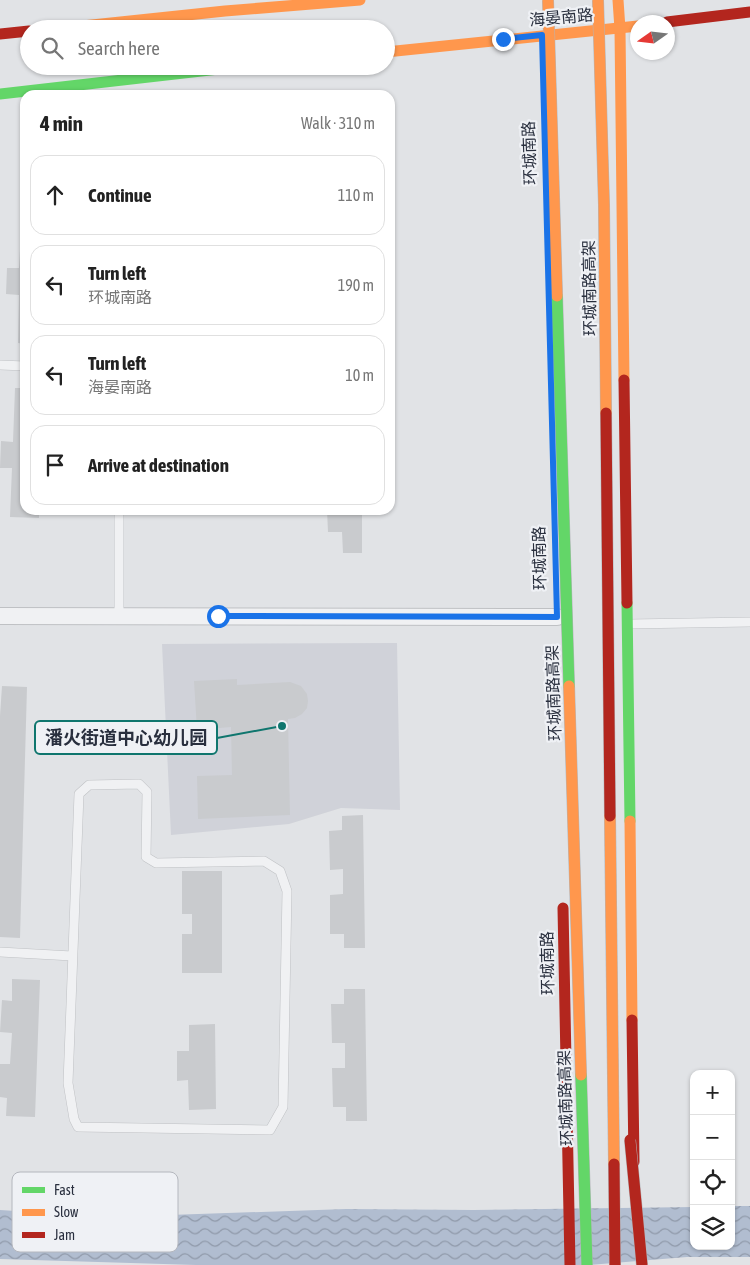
<!DOCTYPE html>
<meta charset="utf-8">
<style>
:root{--surface:#fff;--page:#f2f2f2;--text:#222;--muted:#767676;--line:#e0e0e0}
body{margin:0;font-family:"Asap Condensed","Noto Sans SC",sans-serif;background:var(--page);color:var(--text)}
.controls{position:absolute;right:15px;bottom:15px;display:grid;overflow:hidden;border-radius:10px;box-shadow:0 1px 4px #0004}
.controls button{width:45px;height:45px;display:grid;place-items:center;padding:0;border:0;border-bottom:1px solid var(--line);background:var(--surface);color:var(--text);font:25px sans-serif}
.compass{position:absolute;left:630px;top:15px;width:45px;height:45px;border-radius:50%;background:var(--surface);box-shadow:0 1px 4px #0004;rotate:256deg}
.stop{position:absolute;width:15px;height:15px;margin:-11px;border:4px solid #1a73e8;border-radius:50%;background:#fff}
.stop.end{background:#1a73e8;border-color:#fff;box-shadow:0 1px 5px #0008}
.list{margin:0;padding:0;list-style:none}
h2{display:flex;justify-content:space-between;align-items:center;height:65px;margin:0;padding:0 20px;font-size:21px}
h2 small{font-size:16px;font-weight:400;color:var(--muted)}
.list li{display:grid;grid-template-columns:32px 1fr auto;gap:15px;align-items:center;box-sizing:border-box;height:80px;margin:0 10px 10px;padding:0 10px;border:1px solid var(--line);border-radius:15px}
.list b{display:block;font-size:19px;white-space:nowrap}
.list p{margin:0;font-size:16px;white-space:nowrap;color:var(--muted)}
.list em{font-size:16px;font-style:normal;color:var(--muted)}
.icon{flex:none;width:28px;height:28px;fill:none;stroke:currentColor;stroke-width:2;stroke-linecap:round;stroke-linejoin:round}
.map{position:relative;flex:none;width:750px;height:1265px;overflow:hidden}
.search{position:absolute;background:var(--surface);box-shadow:0 1px 4px #0004;left:20px;top:20px;width:375px;height:55px;display:flex;align-items:center;gap:12px;box-sizing:border-box;padding:0 18px;border-radius:28px;color:var(--muted);font-size:19px}
.panel{position:absolute;background:var(--surface);box-shadow:0 1px 4px #0004;left:20px;top:90px;width:375px;height:425px;border-radius:15px}
.map>svg:first-child{display:block}
</style>
<div class="map">
<svg width="750" height="1265" viewBox="0 0 750 1265">
<defs>
<pattern id="water-waves" width="16" height="10" patternUnits="userSpaceOnUse" patternTransform="scale(1.25)"><rect width="16" height="10" fill="#b1bdd0"/><path d="M0 5q4-4 8 0t8 0" fill="none" stroke="#909aaa"/></pattern>
</defs>
<rect width="100%" height="100%" fill="#e1e3e6"/>
<!-- built -->
<polygon fill="#d0d2d9" points="397,643 400,810 341,808 289,824 171,835 162,644"/>
<!-- water -->
<polygon fill="url(#water-waves)" points="731,1206 750,1206 750,1257 687,1257 589,1265 196,1265 0,1259 0,1210 111,1217 346,1209 474,1210 694,1207 694,1246 731,1246"/>
<!-- building -->
<g fill="#c9cbce">
<polygon points="22,215 25,215 25,344 18,343 19,295 6,294 7,268 19,268"/>
<polygon points="15,388 25,388 25,510 39,510 39,518 10,517 12,468 0,468 1,441 13,442"/>
<polygon points="327,510 362,510 362,553 343,553 342,532 328,532"/>
<polygon points="237,679 237,685 290,682 301,686 307,694 308,701 307,708 302,714 295,718 288,719 290,815 198,819 197,776 232,775 231,727 197,730 194,681"/>
<polygon points="2,686 27,687 20,938 0,937 0,716"/>
<polygon points="363,815 365,948 344,948 344,934 330,934 330,895 343,894 343,869 330,870 329,831 342,830 342,816"/>
<polygon points="182,871 222,871 222,973 182,973 182,934 192,934 192,914 182,914"/>
<polygon points="12,979 40,980 35,1117 6,1116 7,1098 0,1097 0,1064 10,1064 12,1033 0,1032 2,1000 12,1001"/>
<polygon points="344,989 365,989 367,1121 346,1121 346,1107 333,1107 332,1068 345,1068 345,1043 332,1043 331,1004 344,1004"/>
<polygon points="215,1024 216,1109 189,1110 188,1080 177,1081 177,1051 189,1051 189,1025"/>
</g>
<g fill="none" stroke-linecap="round" stroke-linejoin="round">
<defs>
<g id="lane">
<polyline points="0,365 25,366"/>
<polyline points="119,616 119,510"/>
<polyline points="630,624 750,622"/>
<polygon points="139,784 147,792 146,857 156,863 264,861 280,871 287,891 283,1107 270,1130 78,1127 74,1119 68,1083 79,794 89,785"/>
<polyline points="0,952 72,956"/>
</g>
<polyline id="street" points="0,616 557,617"/>
</defs>
<!-- lane casing -->
<use href="#lane" stroke="#bfc1c4" stroke-width="10"/>
<!-- street casing -->
<use href="#street" stroke="#bfc1c4" stroke-width="18"/>
<!-- lane -->
<use href="#lane" stroke="#f0f1f3" stroke-width="9"/>
<!-- street -->
<use href="#street" stroke="#f0f1f3" stroke-width="16"/>
<!-- fast -->
<g stroke="#63d668" stroke-width="11">
<polyline points="0,94 245,66"/>
<polyline points="627,603 630,821"/>
</g>
<!-- slow -->
<g stroke="#ff974d" stroke-width="11">
<polyline points="618,0 620,29 624,380"/>
<polyline points="54,29 225,11 360,0"/>
<polyline points="386,52 638,26"/>
<polyline points="630,821 632,1020"/>
</g>
<!-- jam -->
<g stroke="#b3261e" stroke-width="11">
<polyline points="667,22 750,12"/>
<polyline points="0,34 29,31"/>
<polyline points="624,380 627,603"/>
<polyline points="563,908 570,1265"/>
<polyline points="632,1020 634,1162"/>
</g>
<defs>
<g id="fast-bridge">
<polyline points="557,296 569,686"/>
<polyline points="581,1075 587,1265"/>
</g>
<g id="slow-bridge">
<polyline points="548,0 557,296"/>
<polyline points="598,0 604,205 606,413"/>
<polyline points="569,686 581,1075"/>
<polyline points="610,816 614,1164"/>
</g>
<g id="jam-bridge">
<polyline points="606,413 610,816"/>
<polyline points="630,1140 642,1265"/>
<polyline points="614,1164 615,1265"/>
</g>
</defs>
<!-- fast-bridge casing -->
<use href="#fast-bridge" stroke="#b4b6ba" stroke-width="12" stroke-linecap="butt"/>
<!-- slow-bridge casing -->
<use href="#slow-bridge" stroke="#b4b6ba" stroke-width="12" stroke-linecap="butt"/>
<!-- jam-bridge casing -->
<use href="#jam-bridge" stroke="#b4b6ba" stroke-width="12" stroke-linecap="butt"/>
<!-- fast-bridge -->
<use href="#fast-bridge" stroke="#63d668" stroke-width="11"/>
<!-- slow-bridge -->
<use href="#slow-bridge" stroke="#ff974d" stroke-width="11"/>
<!-- jam-bridge -->
<use href="#jam-bridge" stroke="#b3261e" stroke-width="11"/>
</g>
<g fill="none" stroke-linecap="round" stroke-linejoin="round">
<!-- route -->
<polyline stroke="#1a73e8" stroke-width="6" points="218,616 557,617 542,35 503,39"/>
</g>
<g text-anchor="middle" stroke-width="4.5" stroke-linejoin="round" paint-order="stroke">
<!-- street labels -->
<g font-size="16" fill="#292f3e" stroke="#eff1f5">
<text transform="translate(561 17) rotate(-5)" y="6">海晏南路</text>
<text transform="translate(529 153) rotate(-92)" y="6">环城南路</text>
<text transform="translate(589 288) rotate(-91)" y="6">环城南路高架</text>
<text transform="translate(539 558) rotate(-91)" y="6">环城南路</text>
<text transform="translate(553 693) rotate(-92)" y="6">环城南路高架</text>
<text transform="translate(547 963) rotate(-91)" y="6">环城南路</text>
<text transform="translate(565 1098) rotate(-92)" y="6">环城南路高架</text>
</g>
</g>
<!-- legend -->
<rect x="12" y="1172" width="166" height="80" rx="8" fill="#eff1f5" stroke="#b4b7be" stroke-width="1"/>
<rect x="22" y="1187" width="23" height="6" fill="#63d668"/>
<rect x="22" y="1209" width="23" height="7" fill="#ff974d"/>
<rect x="22" y="1232" width="23" height="6" fill="#b3261e"/>
<g font-size="14" fill="#292f3e">
<text x="54" y="1195">Fast</text>
<text x="54" y="1217">Slow</text>
<text x="54" y="1240">Jam</text>
</g>
<!-- callouts -->
<path fill="none" stroke="#0f766e" stroke-width="2" d="M282 726L217 738"/>
<circle fill="#0f766e" stroke="#eff1f5" stroke-width="2" cx="282" cy="726" r="5"/>
<rect fill="#eff1f5" stroke="#0f766e" stroke-width="2" x="35" y="721" width="182" height="33" rx="5"/>
<g font-size="18" text-anchor="middle" font-weight="bold" fill="#292f3e">
<text x="126" y="744">潘火街道中心幼儿园</text>
</g>
</svg>
<div class="controls">
<button>+</button>
<button>−</button>
<button><svg class="icon" aria-label="locate" viewBox="0 0 24 24"><circle cx="12" cy="12" r="6"/><path d="M12 2v4M12 18v4M2 12h4M18 12h4"/></svg></button>
<button><svg class="icon" aria-label="layers" viewBox="0 0 24 24"><path d="M12 4l9 5-9 5-9-5zM3 14l9 5 9-5"/></svg></button>
</div>
<svg class="compass" viewBox="-18 -18 36 36"><path d="M0-13l5 13h-10z" fill="#e53935"/><path d="M0 13l5-13h-10z" fill="#767676"/></svg>
<div class="stop" style="left:218px;top:616px"></div>
<div class="stop end" style="left:503px;top:39px"></div>
<div class="search"><svg class="icon" aria-label="search" viewBox="0 0 24 24"><circle cx="10" cy="10" r="6"/><path d="M15 15l6 6"/></svg>Search here</div>
<section class="panel">
<h2>4 min<small>Walk · 310 m</small></h2>
<ul class="list">
<li><svg class="icon" aria-label="ahead" viewBox="0 0 24 24"><path d="M12 20V5M6 11l6-6 6 6"/></svg><div><b>Continue</b></div><em>110 m</em></li>
<li><svg class="icon" aria-label="left" viewBox="0 0 24 24"><path d="M17 20v-9H6M10 6l-5 5 5 5"/></svg><div><b>Turn left</b><p>环城南路</p></div><em>190 m</em></li>
<li><svg class="icon" aria-label="left" viewBox="0 0 24 24"><path d="M17 20v-9H6M10 6l-5 5 5 5"/></svg><div><b>Turn left</b><p>海晏南路</p></div><em>10 m</em></li>
<li><svg class="icon" aria-label="arrive" viewBox="0 0 24 24"><path d="M6 21V4h12l-3 4 3 4H6"/></svg><div><b>Arrive at destination</b></div></li>
</ul>
</section>
</div>
